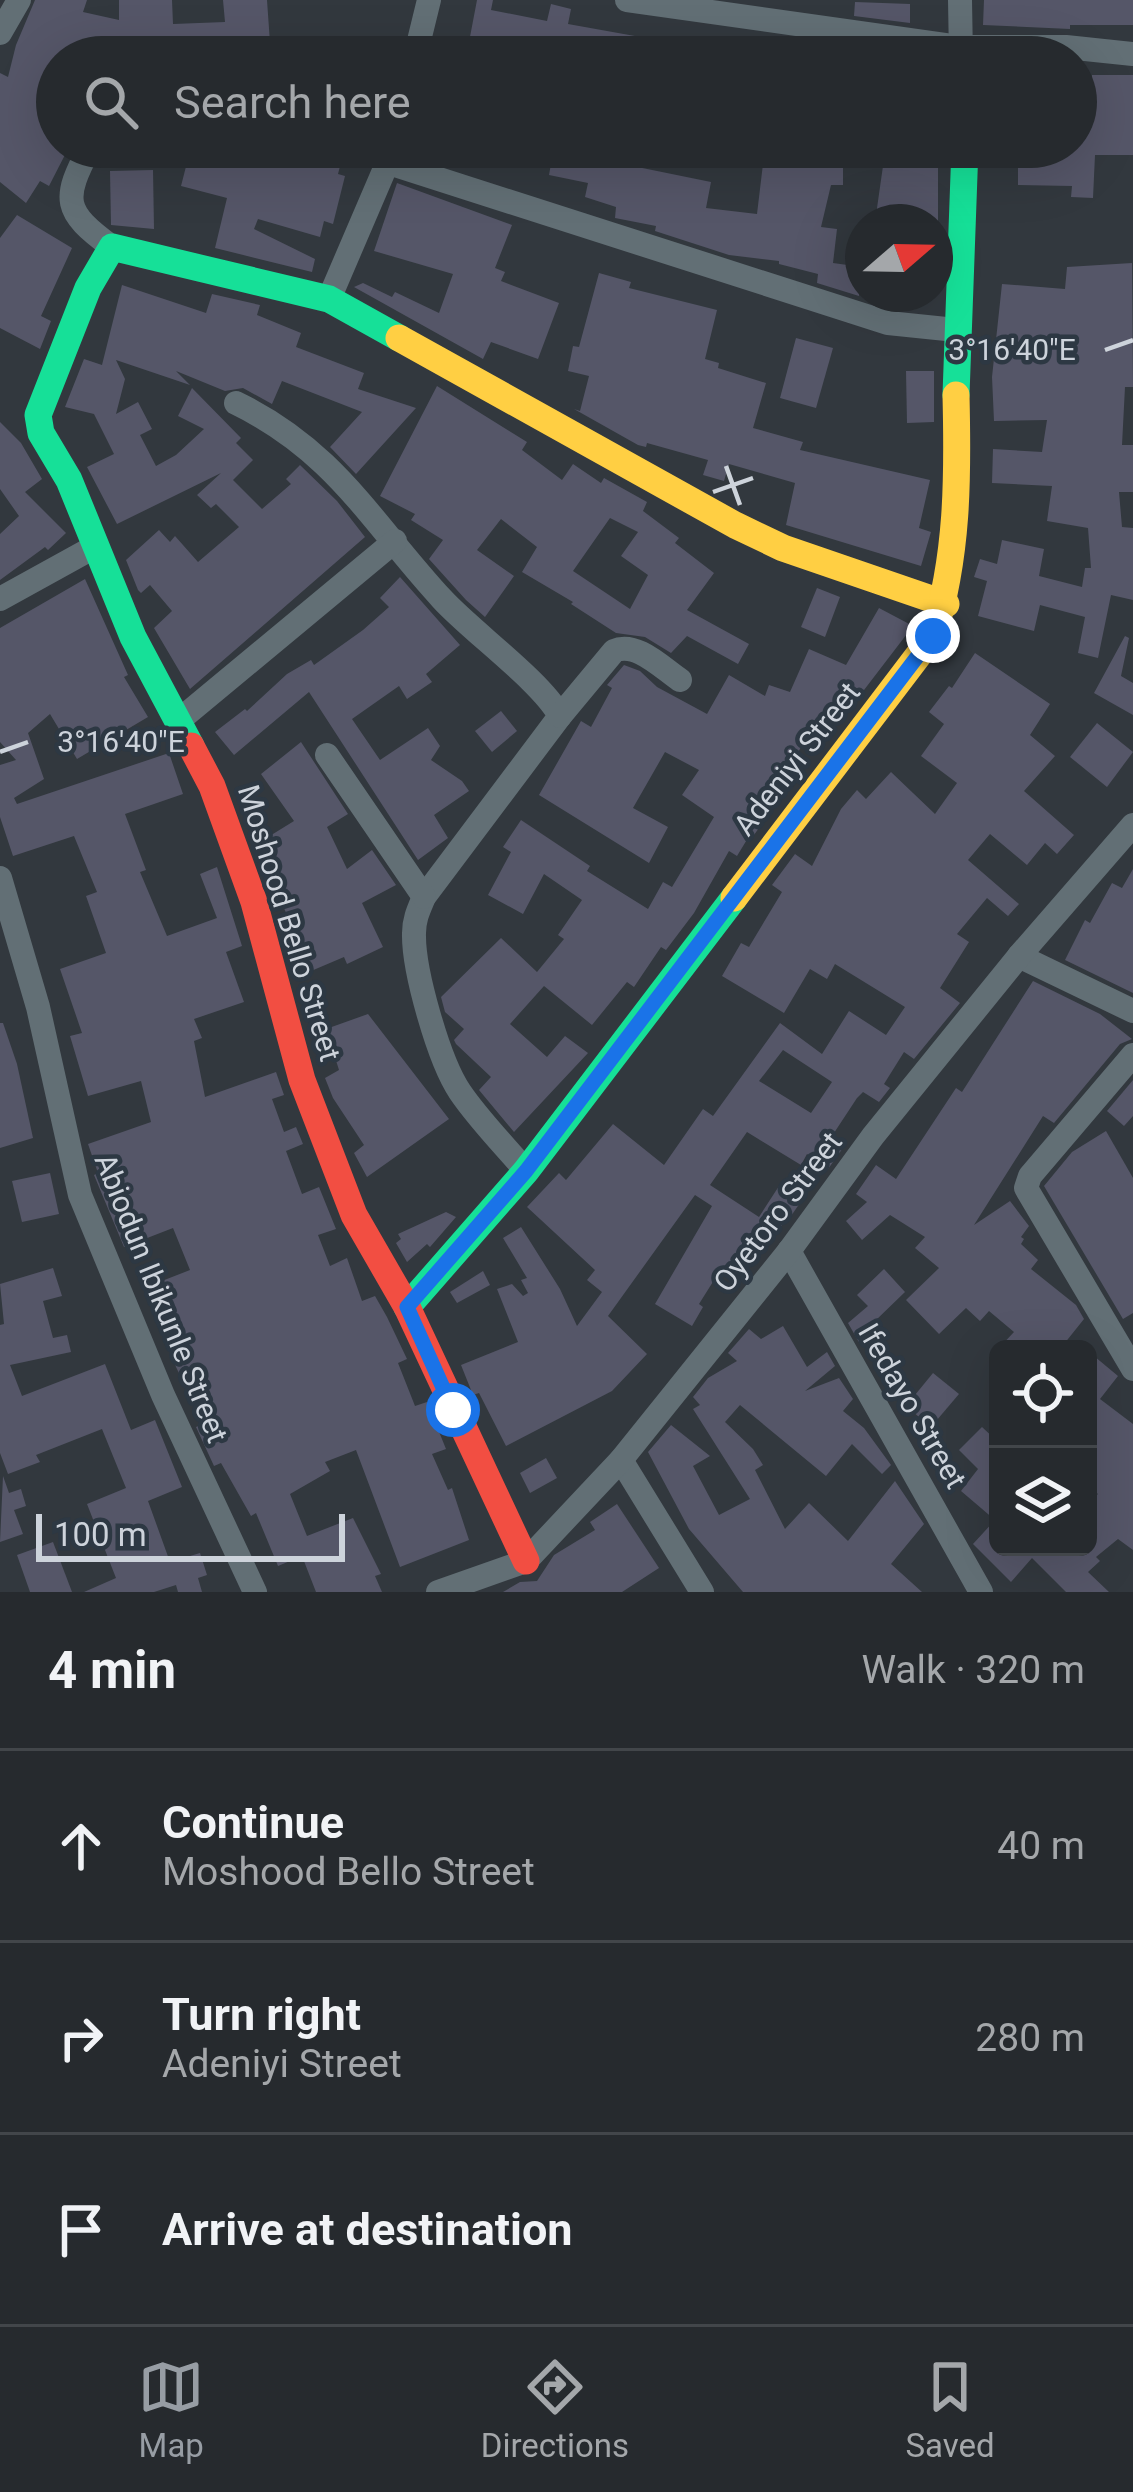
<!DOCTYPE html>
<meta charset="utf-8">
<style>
:root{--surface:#262a2e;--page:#2e3236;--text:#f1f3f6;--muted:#a4a7aa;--line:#42464a;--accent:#979da4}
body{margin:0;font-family:Roboto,sans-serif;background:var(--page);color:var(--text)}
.controls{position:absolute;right:36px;bottom:36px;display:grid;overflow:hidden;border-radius:18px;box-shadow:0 12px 48px #0002}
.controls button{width:108px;height:108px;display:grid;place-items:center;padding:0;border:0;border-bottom:3px solid var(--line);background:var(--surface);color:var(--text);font:60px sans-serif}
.compass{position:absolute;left:845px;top:204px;width:108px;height:108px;border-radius:50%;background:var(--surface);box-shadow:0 12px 48px #0002;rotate:70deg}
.scale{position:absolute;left:36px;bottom:30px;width:309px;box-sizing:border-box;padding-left:12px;border:6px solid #cdd3db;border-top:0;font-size:33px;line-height:42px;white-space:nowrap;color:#cdd3db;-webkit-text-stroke:9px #2d3843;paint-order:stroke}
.stop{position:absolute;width:36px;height:36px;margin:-27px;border:9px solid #1a73e8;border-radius:50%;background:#fff}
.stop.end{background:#1a73e8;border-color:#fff;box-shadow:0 3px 12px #0008}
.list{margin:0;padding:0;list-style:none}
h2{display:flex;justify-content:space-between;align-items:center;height:156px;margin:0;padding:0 48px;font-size:51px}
h2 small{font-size:39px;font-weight:400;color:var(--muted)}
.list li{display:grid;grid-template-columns:78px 1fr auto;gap:36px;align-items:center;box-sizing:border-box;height:192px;padding:0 48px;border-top:3px solid var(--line)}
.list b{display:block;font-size:45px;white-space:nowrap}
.list p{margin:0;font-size:39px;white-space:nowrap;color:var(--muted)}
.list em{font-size:39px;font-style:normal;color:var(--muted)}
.icon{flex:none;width:66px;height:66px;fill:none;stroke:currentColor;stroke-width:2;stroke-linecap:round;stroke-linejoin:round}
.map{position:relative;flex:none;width:1133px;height:1592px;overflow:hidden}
.search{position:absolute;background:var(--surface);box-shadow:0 12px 48px #0002;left:36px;right:36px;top:36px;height:132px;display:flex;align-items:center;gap:30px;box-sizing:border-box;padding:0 42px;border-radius:66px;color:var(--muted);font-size:45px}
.sheet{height:732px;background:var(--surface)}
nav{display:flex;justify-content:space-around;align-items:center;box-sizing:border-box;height:168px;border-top:3px solid var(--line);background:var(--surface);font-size:33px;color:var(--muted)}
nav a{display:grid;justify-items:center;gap:6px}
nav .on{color:var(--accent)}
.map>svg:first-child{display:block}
</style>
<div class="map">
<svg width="1133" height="1592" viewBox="0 0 1133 1592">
<rect width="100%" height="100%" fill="#32383e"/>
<!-- building -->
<g fill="#555668" fill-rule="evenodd">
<polygon points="35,0 87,0 83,12 119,20 119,0 172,0 173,24 225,22 223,0 267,0 271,57 156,57 120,49 119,54 107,52 105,57 57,57 57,147 69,147 49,186 40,181 26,203 0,182 0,73 8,77 16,45"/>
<polygon points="477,0 493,0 491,10 547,21 551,4 571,9 568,24 646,38 642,57 456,57 459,40 469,42"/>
<polygon points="984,0 1133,0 1133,25 1070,25 1070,29 983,25"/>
<polygon points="855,2 910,4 910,23 854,16"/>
<polygon points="1092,75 1133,75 1133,155 1095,155 1093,198 1071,197 1072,186 1018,185 1018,147 1076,147 1076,91 1091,91"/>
<polygon points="191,147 345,147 338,174 345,176 333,224 324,221 320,237 258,219 254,229 315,259 312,272 215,248 227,198 181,186"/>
<polygon points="443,147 471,147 467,168 440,162"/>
<polygon points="554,147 610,147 608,161 711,182 706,208 757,214 765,147 938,147 938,222 875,222 883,166 843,162 843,185 831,185 821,227 837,229 833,263 862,267 859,296 817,283 818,274 779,264 779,261 729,255 655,231 656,226 615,218 616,207 585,197 588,183 549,175"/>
<polygon points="153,170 154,229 111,225 110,171"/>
<polygon points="397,183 512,225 495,268 505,272 501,281 559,303 538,359 491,342 483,359 354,287 363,283 392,297 395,292 439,313 453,274 374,251"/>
<polygon points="17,215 72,248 41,316 51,321 40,349 0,328 0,238"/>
<polygon points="1132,263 1133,387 1125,387 1122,445 1133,445 1133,492 1119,492 1122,527 1133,528 1133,600 1111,595 1098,658 1078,653 1085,617 1040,605 1034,631 978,616 987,581 974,577 980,559 997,564 1002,540 1044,549 1039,576 1082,587 1085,568 1091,568 1088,528 1047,521 1052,486 992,483 993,449 1042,452 1047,420 994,421 992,377 1002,284 1065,289 1067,267"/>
<polygon points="599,273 631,282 629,288 717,310 705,359 719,363 718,368 766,383 753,428 803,442 800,450 930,480 919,528 931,532 921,566 786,525 795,483 729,464 724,481 703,475 708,460 647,443 646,447 638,445 574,409 580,411 589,376 568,371 573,346 579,347"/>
<polygon points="122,285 206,313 212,294 260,305 257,315 301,333 296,347 364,373 358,389 416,408 356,474 330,447 362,412 282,381 272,404 243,388 225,391 176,371 190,385 116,360 125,379 116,414 138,402 152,429 140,435 156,466 176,455 204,429 178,416 192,388 241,438 236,443 253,460 233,480 262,509 291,484 286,479 300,465 337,501 365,537 190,689 154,628 172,611 150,585 141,593 138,590 126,560 159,530 170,542 175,536 198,562 239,527 216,504 211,508 197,495 221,473 117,524 87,467 114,454 94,414 65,407 84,359 102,365"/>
<polygon points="863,294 916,294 915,309 891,307 863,298"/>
<polygon points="796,338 833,348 816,408 780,398"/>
<polygon points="906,371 934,371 934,422 907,423"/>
<path d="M437,386l90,56 -5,8 40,30 11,-16 28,19 3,-5 43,24 -4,9 36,27 -4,5 39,30 -27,37 62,34 -11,20 -51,-28 -16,17 -26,-16 -29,-4 -45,-29 2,-2 -51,-30 15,-25 -36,-28 -24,31 37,26 -29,41 -19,-17 -37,-41 14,-19 -32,-20 4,-6 -35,-18zM610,518l28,14 -17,24 27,19 -18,34 -57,-38z"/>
<polygon points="0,422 21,443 42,479 25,492 66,533 48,550 45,547 0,580 0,534 19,516 0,489"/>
<polygon points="400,577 460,645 426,674 432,682 407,699 399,686 352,719 380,760 428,728 440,746 431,760 462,781 469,791 434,815 448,838 418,860 309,692 234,755 215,732 245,709 247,711 287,674 311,660 314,665 363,630 389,607 380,598"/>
<polygon points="85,579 128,675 124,677 148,717 77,759 50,714 28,733 44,779 14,798 17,804 169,753 183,794 125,814 146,870 140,872 167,936 217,918 200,874 217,867 242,946 226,952 244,1002 194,1019 202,1038 194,1041 205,1097 276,1072 284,1095 272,1099 284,1132 296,1127 303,1144 286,1151 302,1194 319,1187 336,1229 318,1235 330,1266 347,1258 362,1301 375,1296 387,1317 407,1359 398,1363 415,1406 427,1402 446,1449 432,1454 448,1490 452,1488 469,1540 400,1567 356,1450 325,1462 330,1471 290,1494 307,1536 353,1518 381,1574 375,1576 382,1592 316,1592 302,1556 278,1566 256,1513 251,1516 221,1463 214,1466 196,1427 204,1424 176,1367 149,1286 190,1270 173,1228 124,1247 94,1175 98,1173 88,1144 151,1122 141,1081 88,1096 70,1036 82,1033 60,969 106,953 86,896 97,892 74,836 13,856 0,817 0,765 16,760 0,742 0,628"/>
<polygon points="817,588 840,597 825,637 801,627"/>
<polygon points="879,608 913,626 851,707 834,700 817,746 804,741 761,825 754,835 751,833 737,856 729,851 694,913 666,950 661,947 634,987 627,982 592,1025 544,986 510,1024 547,1057 565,1036 588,1053 514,1132 479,1090 491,1077 456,1044 454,1040 464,1029 445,1012 441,997 501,938 537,972 564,939 558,935 582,900 544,874 523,914 488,895 511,852 503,847 521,820 590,866 587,871 648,909 663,882 672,887 714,817 682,795 699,770 665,752 633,808 668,827 649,863 539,795 581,721 591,727 612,688 607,685 624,665 640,671 657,687 707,714 729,675 765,696 769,685 790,692 809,649 846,665"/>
<polygon points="1125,636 1129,638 1121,676 1133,683 1133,715 1094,693"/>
<path d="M975,653l75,51 -20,31 25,21 -31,35 50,44 -17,19 -12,-11 -18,22 -37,-31 -22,26 51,44 -11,12 -21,-18 -30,36 12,8 -29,46 20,15 -46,56 -10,-7 -20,32 6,4 -11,14 -16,-10 -6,6 -25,38 13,9 -17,24 -21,-15 -6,11 -54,-33 -37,53 49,32 20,-31 23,14 -11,16 -36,37 -18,27 -16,-11 -22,35 4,3 -11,19 -37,-22 57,-98 -17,-11 -87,121 39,38 -35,37 -106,55 -27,-53 -6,2 -12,-30 57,-23 -21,-53 15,-5 11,12 5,-3 -7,-13 6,-2 -24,-40 18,-11 39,62 17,37 25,-34 -15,-12 8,-10 -68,-63 32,-34 7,7 47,-56 51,41 39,-56 10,7 67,-93 42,31 27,-43 37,24 19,-28 -70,-43 -8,15 -17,-10 -26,44 -62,-37 19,-33 8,4 33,-55 -10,-7 23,-31 17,12 29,-57 16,-19 9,9 25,-27 44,42 22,-31 -36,-27 23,-32 -15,-12 20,-26 3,2zM783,1050l49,32 -21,31 -52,-32z"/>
<polygon points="501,711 517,731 492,752 475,731"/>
<polygon points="1097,723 1133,752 1107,787 1070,757"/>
<polygon points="301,742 348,814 327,827 347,869 372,850 396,885 362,903 383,947 347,964 344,957 297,977 287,939 296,935 266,868 273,864 260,842 294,821 261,774"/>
<polygon points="1133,869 1133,993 1065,960 1085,920 1090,923 1112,883 1122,888"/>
<polygon points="1033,981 1100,1014 1132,1039 1120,1044 1054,1123 1043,1116 974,1225 1010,1201 1029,1226 1021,1237 1024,1239 1021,1244 1038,1260 1031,1269 1076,1305 1084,1319 1060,1349 998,1349 1014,1332 989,1311 980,1321 966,1308 939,1334 906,1300 939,1268 915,1248 925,1237 890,1215 862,1240 846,1221 867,1202 856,1194 876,1165 896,1179 956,1088 962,1092"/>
<polygon points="368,1014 449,1119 367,1177 354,1153 364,1145 333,1098 325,1078 339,1070 326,1029"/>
<polygon points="0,1023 3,1023 17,1064 33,1138 0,1148"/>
<polygon points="1133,1080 1133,1116 1124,1126 1107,1111"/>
<polygon points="1106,1131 1133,1178 1133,1313 1123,1319 1044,1186 1072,1152"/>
<polygon points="50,1173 59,1214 22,1222 12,1181"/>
<polygon points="446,1212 456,1217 430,1247 427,1244 407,1262 396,1243 401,1239 398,1234"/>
<polygon points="53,1268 62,1296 43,1301 53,1338 67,1335 71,1352 10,1365 22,1396 105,1364 131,1430 155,1420 182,1487 148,1501 170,1562 200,1553 207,1575 198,1578 202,1592 178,1592 176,1585 154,1592 84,1592 116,1578 87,1504 126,1488 102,1429 36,1455 40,1462 8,1474 0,1453 0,1325 4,1324 0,1284"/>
<polygon points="884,1269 905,1292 875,1321 880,1327 860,1344 848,1323 868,1306 857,1295"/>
<polygon points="483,1271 490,1285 457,1303 450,1292"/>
<polygon points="783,1326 807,1367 827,1352 835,1366 805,1391 839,1378 853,1399 843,1411 864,1428 891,1465 882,1474 852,1444 826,1476 740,1405 725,1422 753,1449 763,1465 755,1470 785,1529 809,1503 848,1541 895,1481 924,1524 891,1564 922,1592 743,1592 689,1529 648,1452 671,1425 710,1456 693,1466 719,1515 750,1499 693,1409 700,1405 693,1397 708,1378 737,1361 728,1353 749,1329 761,1339"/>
<polygon points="1088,1351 1118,1376 1100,1399 1133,1424 1133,1550 1118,1539 1096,1557 1100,1561 1088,1572 1109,1592 1066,1592 1032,1558 1011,1582 973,1544 995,1520 961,1491 978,1469 959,1450 982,1427 998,1442 998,1547 1088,1547 1088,1503 1098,1494 1088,1486"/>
<polygon points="933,1373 959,1394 931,1427 906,1406"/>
<polygon points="546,1458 557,1478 530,1493 520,1473"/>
<polygon points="3,1476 9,1493 21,1489 26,1506 14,1510 23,1534 0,1542"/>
<polygon points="617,1504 659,1568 622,1592 503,1592 520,1582 537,1581 554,1555 595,1530 590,1522"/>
<polygon points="53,1542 72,1592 30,1592 17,1555"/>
</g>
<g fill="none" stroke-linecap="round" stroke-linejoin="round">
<!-- street -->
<g stroke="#626f75" stroke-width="24">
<polyline points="627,0 959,47 1066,47 1133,54"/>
<polyline points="960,0 961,57"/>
<polyline points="0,33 19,0"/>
<polyline points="415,57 429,0"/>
<path d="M90,147c-28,53 -27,64 22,100"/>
<polyline points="389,163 888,323 956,330"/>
<polyline points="329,299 392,152"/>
<path d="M236,403c99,48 135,119 206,196 29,32 99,82 118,117l-136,181c-5,12 -10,22 -10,36 -1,37 25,128 46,159 19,28 44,53 66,79"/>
<polyline points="0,599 96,546"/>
<path d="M560,716l54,-65c22,-10 47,16 66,29"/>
<polyline points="177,722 395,541"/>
<polyline points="327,755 424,897"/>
<polyline points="0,878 38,1007 80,1195 163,1395 255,1592"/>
<polyline points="1019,956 1133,1011"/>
<polyline points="1133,1055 1030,1176 1026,1188 1133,1369"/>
<polyline points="789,1251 981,1592"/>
<polyline points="621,1460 702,1592"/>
<polyline points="438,1592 526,1561 621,1460 789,1251 873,1136 1019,956 1133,825"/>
</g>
<!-- fast -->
<g stroke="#16e098" stroke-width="27">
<polyline points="956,395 965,147"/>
<polyline points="191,746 133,637 69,480 41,433 38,415 88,288 112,247 329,299 399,338"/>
<polyline points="407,1307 526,1171 734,898"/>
</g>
<!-- slow -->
<g stroke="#ffcf43" stroke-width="27">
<polyline points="399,338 735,525 783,548 946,604"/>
<path d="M734,898l199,-262c25,-80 25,-158 23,-241"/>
</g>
<!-- jam -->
<polyline stroke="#f24e42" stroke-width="27" points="191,746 212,786 254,902 302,1080 354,1215 407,1307 526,1561"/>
</g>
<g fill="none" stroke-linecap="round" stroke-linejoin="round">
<!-- route -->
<polyline stroke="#1a73e8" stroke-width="15" points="453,1410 407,1307 526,1171 933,636"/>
</g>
<!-- ticks -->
<path fill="none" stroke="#cdd3db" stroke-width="4.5" d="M1105,350l28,-10M726,466l14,39M713,492l40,-14M0,752l28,-10"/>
<g text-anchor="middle" stroke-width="9" stroke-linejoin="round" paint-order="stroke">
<!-- street labels -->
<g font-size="30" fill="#cdd3db" stroke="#2d3843">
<text transform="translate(797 759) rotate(-52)" y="10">Adeniyi Street</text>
<text transform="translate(289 923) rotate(73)" y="10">Moshood Bello Street</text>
<text transform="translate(778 1212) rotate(-53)" y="10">Oyetoro Street</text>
<text transform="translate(161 1298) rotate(68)" y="10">Abiodun Ibikunle Street</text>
<text transform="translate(912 1406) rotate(60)" y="10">Ifedayo Street</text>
</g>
</g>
<g font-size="30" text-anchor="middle" fill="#cdd3db" stroke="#2d3843" stroke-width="9" stroke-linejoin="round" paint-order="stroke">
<text x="1012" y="360">3°16'40"E</text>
<text x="121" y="752">3°16'40"E</text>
</g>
</svg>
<div class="controls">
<button><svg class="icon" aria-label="locate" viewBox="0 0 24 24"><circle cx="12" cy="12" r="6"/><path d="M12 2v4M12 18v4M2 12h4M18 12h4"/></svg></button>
<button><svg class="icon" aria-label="layers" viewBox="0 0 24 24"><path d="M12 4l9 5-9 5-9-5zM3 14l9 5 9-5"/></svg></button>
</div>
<svg class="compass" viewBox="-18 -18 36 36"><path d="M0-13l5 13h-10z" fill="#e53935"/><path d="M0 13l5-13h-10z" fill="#a4a7aa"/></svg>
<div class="scale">100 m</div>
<div class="stop" style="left:453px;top:1410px"></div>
<div class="stop end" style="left:933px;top:636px"></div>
<div class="search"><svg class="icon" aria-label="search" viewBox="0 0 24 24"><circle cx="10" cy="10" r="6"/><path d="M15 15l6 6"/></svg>Search here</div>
</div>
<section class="sheet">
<h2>4 min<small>Walk · 320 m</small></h2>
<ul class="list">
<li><svg class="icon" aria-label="ahead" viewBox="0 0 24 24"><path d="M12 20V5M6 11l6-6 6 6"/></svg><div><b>Continue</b><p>Moshood Bello Street</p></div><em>40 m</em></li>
<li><svg class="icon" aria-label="right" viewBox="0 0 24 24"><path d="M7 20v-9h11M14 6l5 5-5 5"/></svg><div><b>Turn right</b><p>Adeniyi Street</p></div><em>280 m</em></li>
<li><svg class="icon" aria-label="arrive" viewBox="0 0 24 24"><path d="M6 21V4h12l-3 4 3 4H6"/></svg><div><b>Arrive at destination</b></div></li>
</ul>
</section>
<nav>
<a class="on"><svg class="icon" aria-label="map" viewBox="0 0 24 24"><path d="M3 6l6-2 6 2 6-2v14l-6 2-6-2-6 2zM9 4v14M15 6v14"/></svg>Map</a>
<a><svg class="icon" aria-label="directions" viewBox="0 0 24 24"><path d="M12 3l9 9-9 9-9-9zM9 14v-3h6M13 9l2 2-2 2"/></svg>Directions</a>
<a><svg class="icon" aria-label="saved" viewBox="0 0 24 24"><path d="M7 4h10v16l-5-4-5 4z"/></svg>Saved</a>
</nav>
